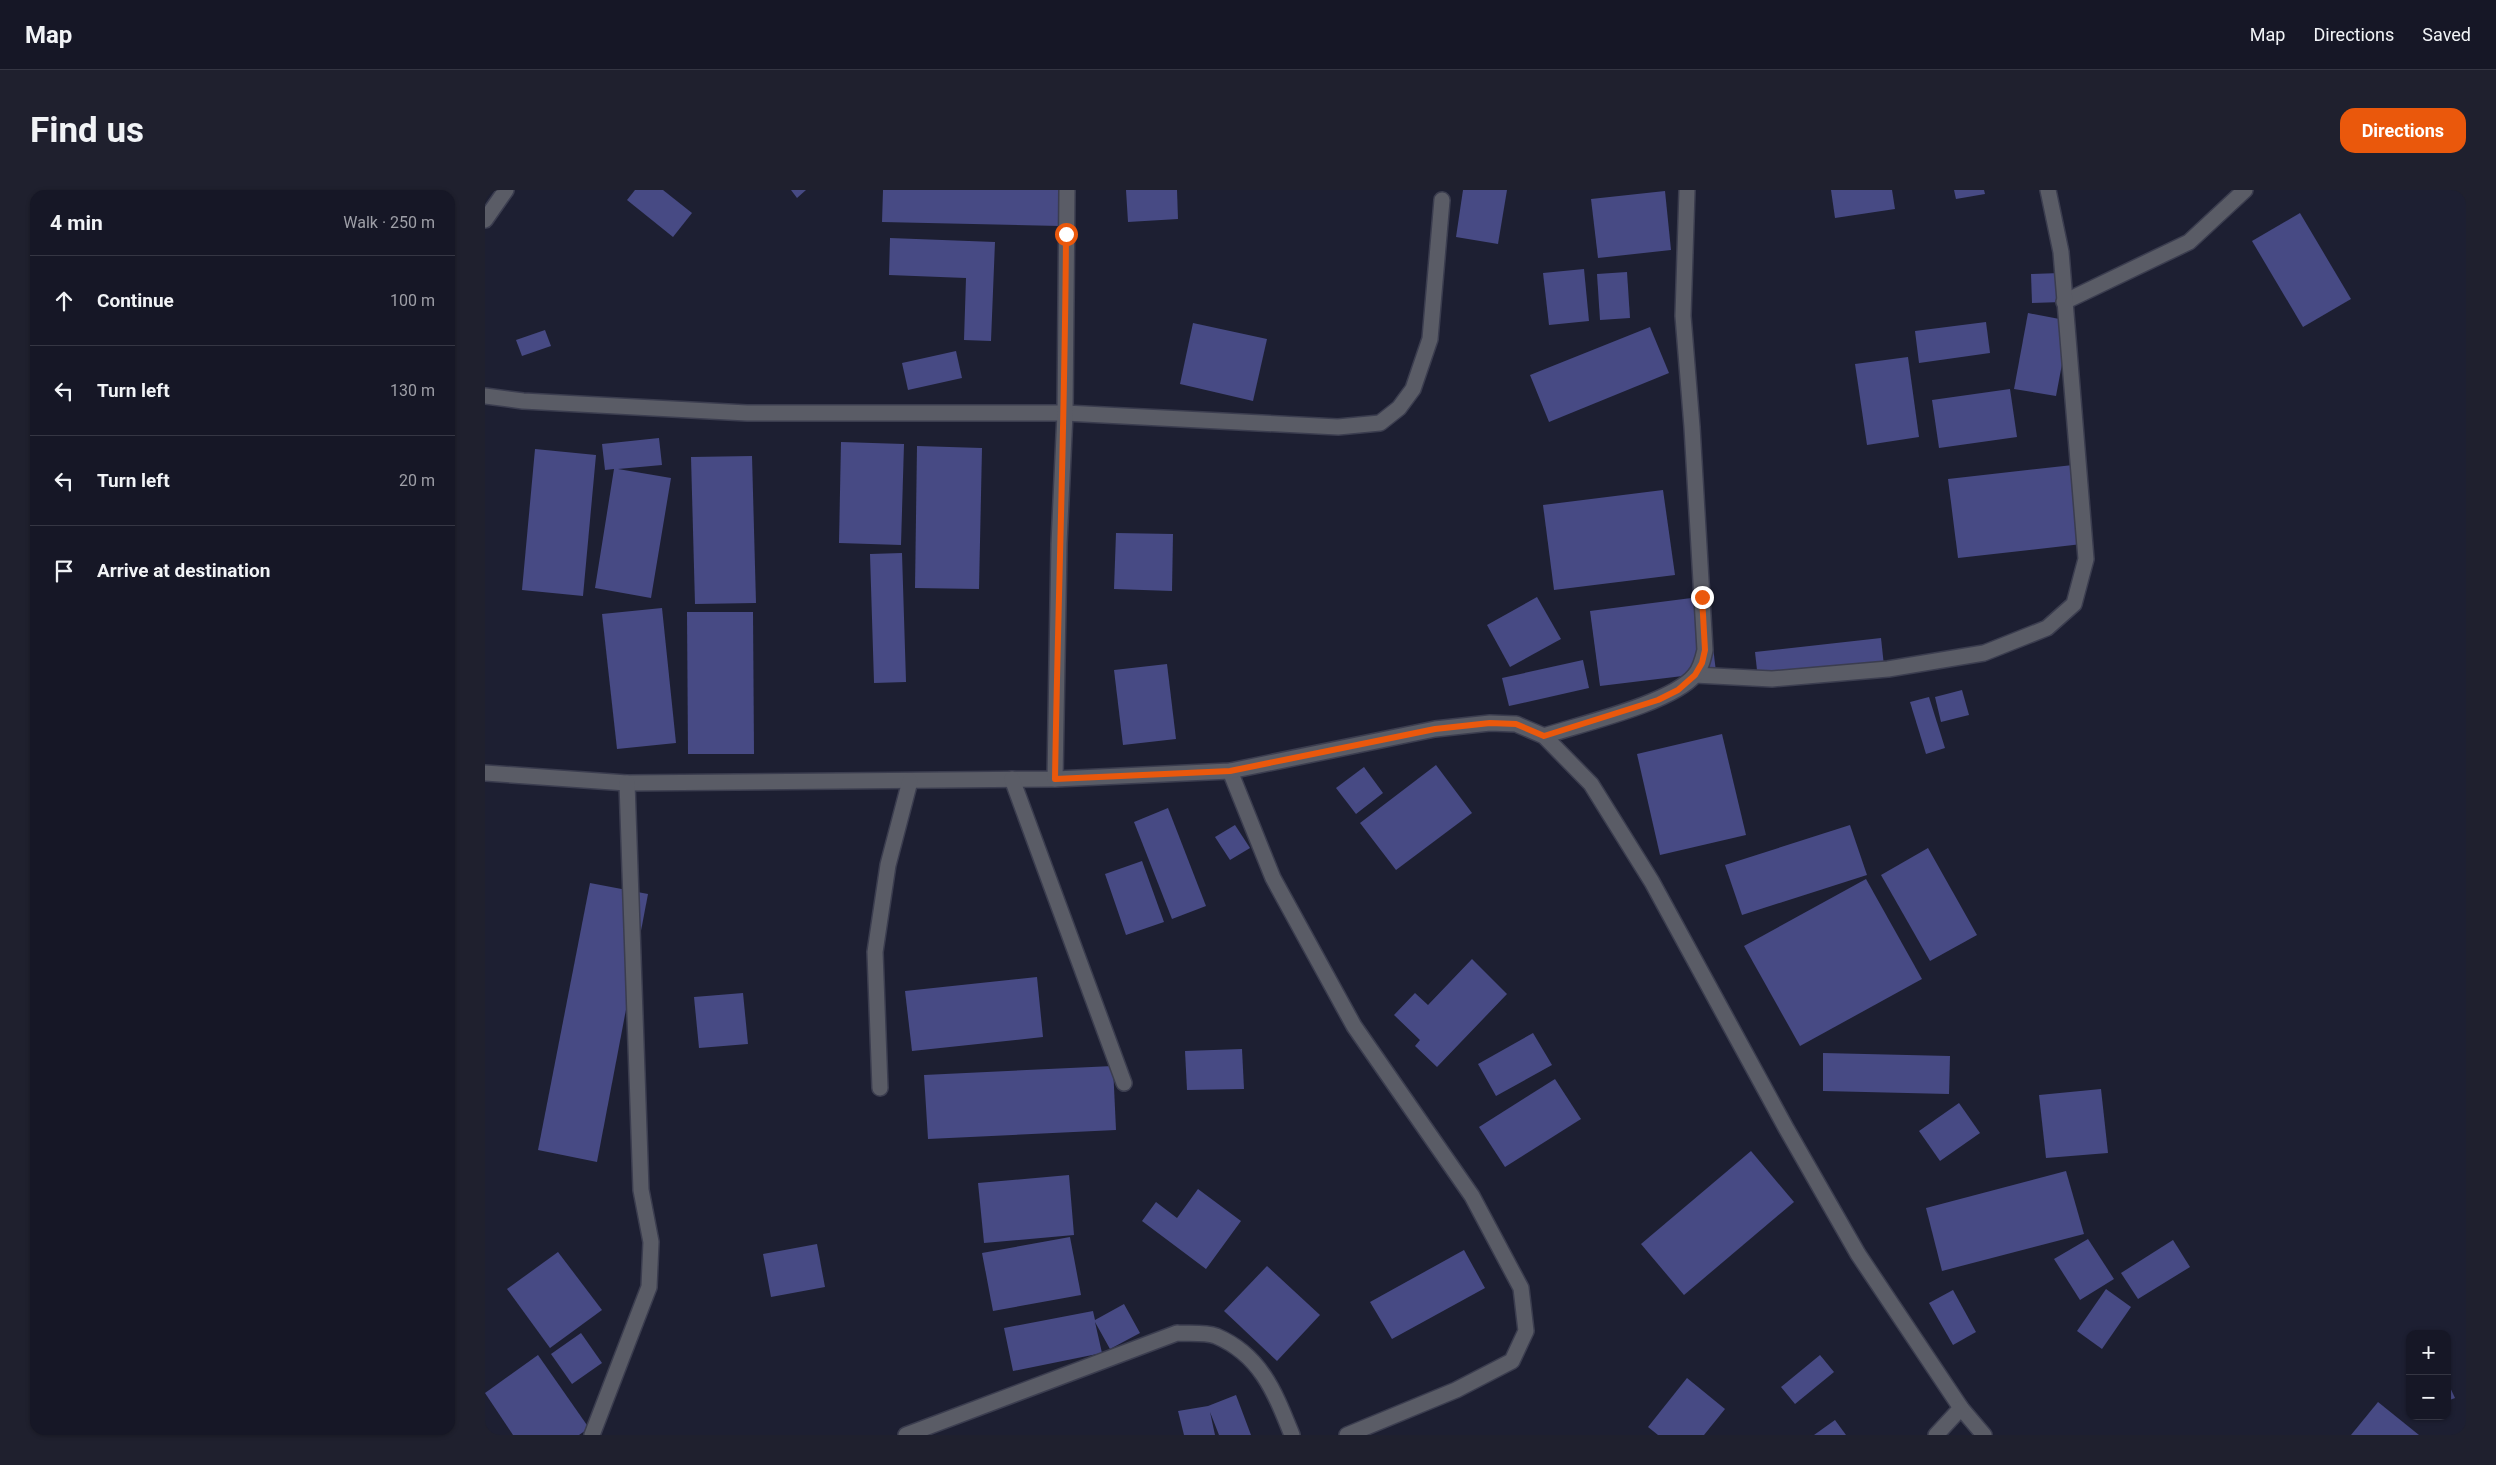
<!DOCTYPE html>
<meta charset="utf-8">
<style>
:root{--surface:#161726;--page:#1f202e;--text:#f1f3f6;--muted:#9e9fa7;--line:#353643;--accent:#ea580c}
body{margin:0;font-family:Roboto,sans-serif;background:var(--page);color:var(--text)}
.controls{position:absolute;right:15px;bottom:15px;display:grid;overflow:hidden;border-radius:10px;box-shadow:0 1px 4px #0004}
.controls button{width:45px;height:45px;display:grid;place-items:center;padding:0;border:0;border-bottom:1px solid var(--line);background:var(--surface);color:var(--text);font:25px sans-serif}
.stop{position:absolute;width:15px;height:15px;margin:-11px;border:4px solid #ea580c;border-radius:50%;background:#fff}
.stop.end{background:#ea580c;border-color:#fff;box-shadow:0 1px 5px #0008}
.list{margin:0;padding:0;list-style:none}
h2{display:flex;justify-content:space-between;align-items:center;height:65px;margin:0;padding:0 20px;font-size:21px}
h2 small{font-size:16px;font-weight:400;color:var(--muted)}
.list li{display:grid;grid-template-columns:32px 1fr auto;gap:15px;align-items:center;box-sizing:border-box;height:90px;padding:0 20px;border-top:1px solid var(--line)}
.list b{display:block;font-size:19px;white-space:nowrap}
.list em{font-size:16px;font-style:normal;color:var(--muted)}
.icon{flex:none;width:28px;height:28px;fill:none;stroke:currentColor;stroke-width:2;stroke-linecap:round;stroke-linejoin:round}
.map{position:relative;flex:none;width:1981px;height:1245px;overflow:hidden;border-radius:15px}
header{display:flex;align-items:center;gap:30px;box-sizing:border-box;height:70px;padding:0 25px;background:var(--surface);border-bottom:1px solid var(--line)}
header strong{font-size:24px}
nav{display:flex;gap:28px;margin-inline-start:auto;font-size:18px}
.intro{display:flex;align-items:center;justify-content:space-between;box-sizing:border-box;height:120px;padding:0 30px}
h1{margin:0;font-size:35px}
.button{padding:12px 22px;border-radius:15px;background:var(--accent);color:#fff;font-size:18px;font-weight:700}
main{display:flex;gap:30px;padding:0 30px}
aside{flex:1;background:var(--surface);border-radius:15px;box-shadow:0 1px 4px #0004}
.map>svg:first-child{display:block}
</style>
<header>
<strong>Map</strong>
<nav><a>Map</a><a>Directions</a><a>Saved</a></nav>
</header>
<div class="intro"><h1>Find us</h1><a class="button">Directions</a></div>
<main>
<aside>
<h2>4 min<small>Walk · 250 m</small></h2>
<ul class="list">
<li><svg class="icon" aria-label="ahead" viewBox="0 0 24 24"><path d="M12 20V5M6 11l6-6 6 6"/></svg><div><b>Continue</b></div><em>100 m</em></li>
<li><svg class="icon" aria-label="left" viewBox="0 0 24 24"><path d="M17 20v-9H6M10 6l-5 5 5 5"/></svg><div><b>Turn left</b></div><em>130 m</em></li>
<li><svg class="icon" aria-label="left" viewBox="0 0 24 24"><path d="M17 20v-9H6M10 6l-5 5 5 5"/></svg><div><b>Turn left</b></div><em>20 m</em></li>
<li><svg class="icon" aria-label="arrive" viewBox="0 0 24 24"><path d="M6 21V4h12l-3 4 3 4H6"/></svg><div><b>Arrive at destination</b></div></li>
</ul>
</aside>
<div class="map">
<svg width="1981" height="1245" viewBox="0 0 1981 1245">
<rect width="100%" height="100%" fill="#1d1f32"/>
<!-- building -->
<g fill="#474a84">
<polygon points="150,0 178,0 207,23 188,47 142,10"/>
<polygon points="306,0 321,0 312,8"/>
<polygon points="398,0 576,0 575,36 397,32"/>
<polygon points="641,0 692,0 693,29 643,32"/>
<polygon points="978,0 1022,0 1013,54 971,47"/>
<polygon points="1346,0 1407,0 1410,19 1350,28"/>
<polygon points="1469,0 1499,0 1500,4 1471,9"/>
<polygon points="1180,1 1186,60 1113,68 1106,9"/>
<polygon points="1815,23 1866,109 1818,137 1767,51"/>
<polygon points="405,48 510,52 506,151 479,150 481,88 404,85"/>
<polygon points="1099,79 1104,131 1064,135 1058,83"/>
<polygon points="1142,82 1145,128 1115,130 1112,84"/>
<polygon points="1575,83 1577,112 1547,113 1546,84"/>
<polygon points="1543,123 1585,131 1571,206 1529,199"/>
<polygon points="1501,132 1505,163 1434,173 1430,141"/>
<polygon points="708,133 782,149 768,211 695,194"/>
<polygon points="1165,137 1184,183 1064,232 1045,185"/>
<polygon points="60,140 66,156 37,166 31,150"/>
<polygon points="471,161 477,188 423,200 417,173"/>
<polygon points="1423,167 1434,247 1382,255 1370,174"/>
<polygon points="1525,199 1532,247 1454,258 1447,210"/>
<polygon points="174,248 177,275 133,279 186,288 166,408 110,398 129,279 120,280 117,254"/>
<polygon points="356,252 419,254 416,355 354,353"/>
<polygon points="432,256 497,258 494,399 430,398"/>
<polygon points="50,259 111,265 98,406 37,400"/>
<polygon points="267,266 271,413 210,414 206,267"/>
<polygon points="1588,275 1597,354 1473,368 1463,289"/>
<polygon points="1178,300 1190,385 1069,400 1058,315"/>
<polygon points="631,343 688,344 687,401 629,399"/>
<polygon points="417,363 421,492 389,493 385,364"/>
<polygon points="1222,406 1231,482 1115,496 1105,421"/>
<polygon points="1052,407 1076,449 1025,477 1002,435"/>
<polygon points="177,418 191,553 132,559 117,424"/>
<polygon points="202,422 268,422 269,564 203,564"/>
<polygon points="1396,448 1399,476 1273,489 1270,462"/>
<polygon points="1098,470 1104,498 1024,516 1017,488"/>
<polygon points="682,474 691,549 638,555 629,480"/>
<polygon points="1477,500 1484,525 1456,532 1450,507"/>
<polygon points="1444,507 1460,558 1441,564 1425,512"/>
<polygon points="1237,544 1261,645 1175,665 1152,564"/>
<polygon points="951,575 987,623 911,680 875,633"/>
<polygon points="879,577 898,603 871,624 851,598"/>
<polygon points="683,618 721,716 687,729 649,632"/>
<polygon points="750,635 765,658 745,670 730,647"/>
<polygon points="1365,635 1382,685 1257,725 1240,675"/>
<polygon points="1443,658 1492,745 1445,771 1396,685"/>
<polygon points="657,671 679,732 641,745 620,684"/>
<polygon points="1381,689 1437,789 1315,856 1259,756"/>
<polygon points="105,693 163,704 112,972 53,960"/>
<polygon points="987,769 1022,804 952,877 930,856 935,850 909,825 930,803 943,815"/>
<polygon points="552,787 558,847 427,861 420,801"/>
<polygon points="258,803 263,854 214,858 209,807"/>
<polygon points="1048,843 1067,875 1011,906 993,874"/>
<polygon points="757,859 759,899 702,900 700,861"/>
<polygon points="1338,863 1465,866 1464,904 1338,901"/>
<polygon points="628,876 631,940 443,949 439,885"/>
<polygon points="1070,889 1096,929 1020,977 994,937"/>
<polygon points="1616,899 1623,963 1561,968 1554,905"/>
<polygon points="1474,913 1495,943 1455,971 1434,941"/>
<polygon points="1266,961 1309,1012 1199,1105 1156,1054"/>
<polygon points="1581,981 1599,1044 1457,1081 1441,1018"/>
<polygon points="584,985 589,1045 499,1053 493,993"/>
<polygon points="713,999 756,1031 721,1079 657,1031 671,1012 692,1028"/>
<polygon points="585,1047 596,1105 508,1121 497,1063"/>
<polygon points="1603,1049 1629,1089 1595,1110 1569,1069"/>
<polygon points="1688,1050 1705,1077 1653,1109 1636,1083"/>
<polygon points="332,1054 340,1097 286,1107 278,1064"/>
<polygon points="979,1060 1000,1098 907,1149 885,1112"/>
<polygon points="73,1062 117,1120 65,1158 22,1099"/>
<polygon points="782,1076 835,1125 792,1171 739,1121"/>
<polygon points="1621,1099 1646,1117 1617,1159 1592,1141"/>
<polygon points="1468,1100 1491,1142 1468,1155 1444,1113"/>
<polygon points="639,1114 655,1143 625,1159 610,1132 617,1163 528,1181 519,1138 608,1121 610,1130"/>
<polygon points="96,1143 117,1173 87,1194 66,1164"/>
<polygon points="53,1165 104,1238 94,1245 28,1245 0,1203"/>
<polygon points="1335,1165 1349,1182 1310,1214 1296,1197"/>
<polygon points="1202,1188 1240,1219 1219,1245 1173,1245 1163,1237"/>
<polygon points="1962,1191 1970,1208 1962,1211"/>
<polygon points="751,1205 766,1245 734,1245 725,1222 730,1245 699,1245 693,1221 723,1216"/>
<polygon points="1893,1212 1934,1245 1866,1245"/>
<polygon points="1350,1230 1361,1245 1329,1245"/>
</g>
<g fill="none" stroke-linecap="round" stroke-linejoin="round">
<defs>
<g id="street">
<polyline points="0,30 21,0"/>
<polyline points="1579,112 1704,52 1760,0"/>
<polyline points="0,206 38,211 262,223 580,223 853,237 895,233 914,218 928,199 945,149 957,10"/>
<polyline points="1210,485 1287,489 1403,479 1499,463 1562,438 1589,414 1601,369 1576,62 1563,0"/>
<path d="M1059,546c37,-12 128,-33 151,-61 6,-7 8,-16 10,-25l-13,-223 -9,-111 4,-126"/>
<polyline points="745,581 788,688 869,836 987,1006 1036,1098 1041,1141 1027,1171 971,1200 862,1245"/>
<polyline points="0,583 142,593 570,589 745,581 950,539 1005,533 1031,534 1059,546 1106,594 1167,692 1301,938 1373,1064 1476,1218 1499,1245"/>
<polyline points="527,589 639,893"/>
<polyline points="570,589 574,354 580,223 582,0"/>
<polyline points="395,898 390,762 403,675 425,591"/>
<polyline points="107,1245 164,1097 166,1052 156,1000 142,593"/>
<path d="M421,1245l271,-102c11,1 28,-1 39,3 45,19 59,57 76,99"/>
<polyline points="1451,1245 1476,1218"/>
</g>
</defs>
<!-- street casing -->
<use href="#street" stroke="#3b3d4f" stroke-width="18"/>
<!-- street -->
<use href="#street" stroke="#5a5c66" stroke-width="15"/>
</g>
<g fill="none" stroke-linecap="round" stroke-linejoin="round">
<!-- route -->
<path stroke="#ea580c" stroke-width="6" d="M581,44c-1,182 -8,363 -11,545l175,-8 205,-42 55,-6 26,1 28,12 114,-36 20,-10 17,-15 7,-12 3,-13 -3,-53"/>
</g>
</svg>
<div class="controls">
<button>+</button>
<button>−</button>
</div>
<div class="stop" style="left:581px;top:44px"></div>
<div class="stop end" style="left:1217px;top:407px"></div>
</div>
</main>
